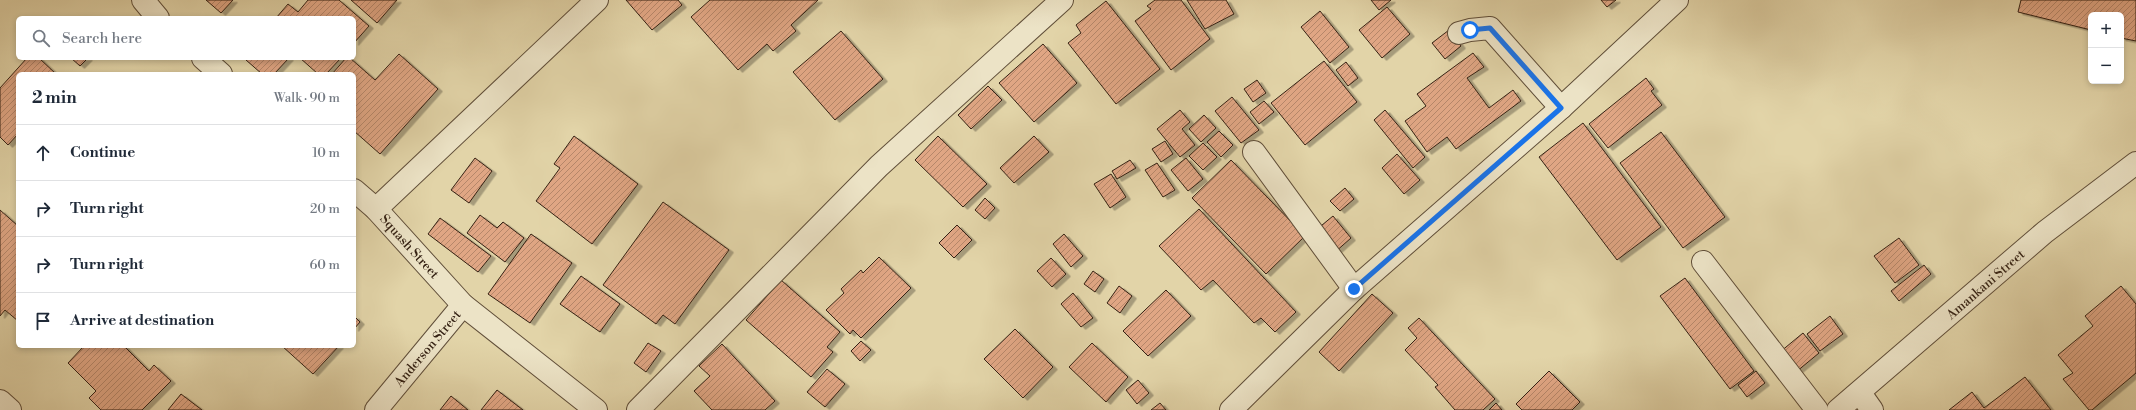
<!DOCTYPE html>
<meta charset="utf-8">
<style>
:root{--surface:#fff;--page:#f2f2f3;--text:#1f2937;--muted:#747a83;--line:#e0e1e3}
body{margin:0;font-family:"Libre Bodoni",serif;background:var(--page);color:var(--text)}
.controls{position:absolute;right:12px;top:12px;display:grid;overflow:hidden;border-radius:6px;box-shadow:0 2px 6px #0003}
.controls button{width:36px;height:36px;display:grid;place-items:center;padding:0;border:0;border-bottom:1px solid var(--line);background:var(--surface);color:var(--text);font:20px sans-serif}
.stop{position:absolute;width:12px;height:12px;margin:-9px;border:3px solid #1a73e8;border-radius:50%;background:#fff}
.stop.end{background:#1a73e8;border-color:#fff;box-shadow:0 1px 4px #0008}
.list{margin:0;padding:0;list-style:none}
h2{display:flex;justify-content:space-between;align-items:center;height:52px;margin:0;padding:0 16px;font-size:17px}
h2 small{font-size:13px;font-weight:400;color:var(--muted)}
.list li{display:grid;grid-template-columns:26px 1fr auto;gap:12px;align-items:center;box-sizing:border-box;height:56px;padding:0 16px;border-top:1px solid var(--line)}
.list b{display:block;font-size:15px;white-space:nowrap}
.list em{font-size:13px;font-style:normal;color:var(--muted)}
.icon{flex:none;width:22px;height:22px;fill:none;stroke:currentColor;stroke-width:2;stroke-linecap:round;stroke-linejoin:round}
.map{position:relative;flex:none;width:2136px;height:410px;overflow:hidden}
.search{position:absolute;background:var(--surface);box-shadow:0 2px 6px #0003;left:16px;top:16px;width:340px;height:44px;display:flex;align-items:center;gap:10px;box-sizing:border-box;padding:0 14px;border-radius:6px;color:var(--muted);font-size:15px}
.panel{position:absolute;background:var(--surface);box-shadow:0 2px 6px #0003;left:16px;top:72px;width:340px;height:276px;border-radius:6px}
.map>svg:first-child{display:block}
</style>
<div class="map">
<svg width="2136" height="410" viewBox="0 0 2136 410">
<defs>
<pattern id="building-hatch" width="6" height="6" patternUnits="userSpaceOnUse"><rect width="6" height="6" fill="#e0a684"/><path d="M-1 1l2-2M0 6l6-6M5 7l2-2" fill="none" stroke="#b6876b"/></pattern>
<filter id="shadow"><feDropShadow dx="4.5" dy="2.5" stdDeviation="0" flood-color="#0004"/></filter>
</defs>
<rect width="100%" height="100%" fill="#e2d4a8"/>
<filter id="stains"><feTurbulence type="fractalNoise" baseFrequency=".005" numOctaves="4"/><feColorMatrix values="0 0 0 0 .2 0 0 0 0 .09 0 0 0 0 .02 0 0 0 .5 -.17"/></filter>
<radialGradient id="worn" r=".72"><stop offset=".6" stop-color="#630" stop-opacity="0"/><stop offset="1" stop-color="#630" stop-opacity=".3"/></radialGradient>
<!-- building -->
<g fill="url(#building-hatch)" stroke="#352214" filter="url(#shadow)">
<polygon points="206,0 233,0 221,13"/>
<polygon points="308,0 339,0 369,26 354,43 354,18 276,18 288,4 298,12"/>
<polygon points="351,0 397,0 377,23"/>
<polygon points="626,0 678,0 682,5 652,30"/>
<polygon points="710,0 818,0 791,25 796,31 773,51 767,44 738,70 691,17"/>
<polygon points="1155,0 1181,0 1210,39 1171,70 1135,21 1151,9 1147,6"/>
<polygon points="1187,0 1226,0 1234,14 1205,29"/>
<polygon points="1371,0 1391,0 1379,10"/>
<polygon points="1601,0 1616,0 1607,7"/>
<polygon points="2021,0 2136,0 2136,41 2121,38 2121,15 2091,15 2091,30 2018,12"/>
<polygon points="1106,1 1160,69 1116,104 1068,43 1081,33 1076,25"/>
<polygon points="1387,7 1410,34 1382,58 1359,30"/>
<polygon points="1320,11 1349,47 1330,63 1301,27"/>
<polygon points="1449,30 1461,46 1445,59 1432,43"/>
<polygon points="841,31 883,79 835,120 793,72"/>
<polygon points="1043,44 1077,83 1034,122 999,83"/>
<polygon points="1473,53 1484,67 1467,78 1489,108 1513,90 1521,101 1456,149 1447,137 1427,152 1405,121 1426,106 1417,94"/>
<polygon points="399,54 438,89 380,154 354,131 354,74 332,74 346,58 350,58 375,80"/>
<polygon points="27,58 39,58 56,74 18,74 18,134 8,145 0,137 0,88"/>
<polygon points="71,58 88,58 80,66"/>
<polygon points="247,58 289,58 274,74 262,74 246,60"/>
<polygon points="300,58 341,58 326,74 318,74"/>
<polygon points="1324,61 1357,102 1305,145 1271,103"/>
<polygon points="1346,62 1358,78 1348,86 1336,70"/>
<polygon points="1646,78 1654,89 1651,91 1662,105 1608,148 1589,124"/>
<polygon points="1257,80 1266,93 1253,102 1244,89"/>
<polygon points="988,86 1002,100 971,129 958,115"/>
<polygon points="1232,97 1259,130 1241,143 1215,111"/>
<polygon points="1264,101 1274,112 1259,124 1250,112"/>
<polygon points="1180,110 1190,122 1182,129 1195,145 1180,157 1157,129"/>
<polygon points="1385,110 1425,157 1413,168 1374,120"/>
<polygon points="1204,115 1216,128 1201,142 1189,129"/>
<polygon points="1583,123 1661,227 1617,260 1539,157"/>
<polygon points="1219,131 1233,145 1221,157 1207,142"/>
<polygon points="1661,132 1725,217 1683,248 1620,163"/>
<polygon points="574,136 638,184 592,244 536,201 560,168 554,164"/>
<polygon points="938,136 987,184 963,207 915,160"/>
<polygon points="1034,136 1049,152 1014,183 1000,168"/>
<polygon points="1165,141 1173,154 1161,162 1152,149"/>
<polygon points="1203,143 1217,157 1203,170 1189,156"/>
<polygon points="1397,154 1420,180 1404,194 1382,168"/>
<polygon points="475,158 492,171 469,203 451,190"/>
<polygon points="1186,158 1203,179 1188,191 1171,170"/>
<polygon points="1130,160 1136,168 1117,179 1112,171"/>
<polygon points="1231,160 1305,236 1266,274 1192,198"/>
<polygon points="1157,163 1175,190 1163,197 1145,170"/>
<polygon points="1111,174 1126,197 1110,208 1094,184"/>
<polygon points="1345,188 1354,199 1340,211 1330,201"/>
<polygon points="985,198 995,208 985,219 975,210"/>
<polygon points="663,202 729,250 675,324 663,315 656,324 603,285"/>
<polygon points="1199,209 1296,312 1275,332 1261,318 1254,323 1213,280 1201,290 1159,246"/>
<polygon points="0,210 18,226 18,240 16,242 18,244 18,321 5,310 0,316"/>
<polygon points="480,215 497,228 503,222 524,238 505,262 467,233"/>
<polygon points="1333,216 1351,238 1334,253 1316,230"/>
<polygon points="440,218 491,256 478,272 428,234"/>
<polygon points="957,225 972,240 954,258 939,243"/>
<polygon points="531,234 572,263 530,323 488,294"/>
<polygon points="1064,234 1083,256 1071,267 1053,244"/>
<polygon points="1899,238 1919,265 1895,283 1874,256"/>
<polygon points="879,257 911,288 861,338 853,330 850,334 826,310 844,293 841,289 861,270 863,273"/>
<polygon points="1051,258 1066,274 1052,287 1037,271"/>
<polygon points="1924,265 1931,274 1899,301 1891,291"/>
<polygon points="1093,271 1104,279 1095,292 1084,284"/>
<polygon points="581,276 620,304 600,332 560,304"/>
<polygon points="1685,278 1754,371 1730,389 1660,296"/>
<polygon points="781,280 840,332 827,347 833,352 811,377 746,320"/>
<polygon points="1119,286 1132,296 1120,313 1107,303"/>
<polygon points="2121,286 2136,304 2136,373 2092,410 2089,410 2063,379 2073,373 2058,355 2093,326 2085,316"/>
<polygon points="1166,290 1191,316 1148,356 1123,331"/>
<polygon points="1073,293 1093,318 1081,327 1061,304"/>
<polygon points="1372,294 1393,313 1339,371 1319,352"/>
<polygon points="354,316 360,322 354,329"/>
<polygon points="1830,316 1843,334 1820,351 1807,334"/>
<polygon points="1419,318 1495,399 1483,410 1455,410 1435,387 1438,385 1405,350 1417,338 1408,328"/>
<polygon points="1015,329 1053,367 1023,398 984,359"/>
<polygon points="1803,333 1819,353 1796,372 1780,352"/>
<polygon points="861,341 871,350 860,361 851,351"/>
<polygon points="648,343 661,351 646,372 634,363"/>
<polygon points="1092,343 1128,377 1106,402 1069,367"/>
<polygon points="722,344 775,401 765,410 712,410 694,391 710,376 699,366"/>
<polygon points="84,346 124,346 149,371 154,365 171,381 142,410 101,410 89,398 96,391 68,363"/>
<polygon points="282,346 339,346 313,374"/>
<polygon points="827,369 845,384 825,407 807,392"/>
<polygon points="1549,371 1580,402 1572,410 1522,410 1516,404"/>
<polygon points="1756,371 1765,383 1747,397 1738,385"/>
<polygon points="2025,377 2051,410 1949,410 1972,392 1984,408"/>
<polygon points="1138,380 1149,393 1137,404 1126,390"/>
<polygon points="497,390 523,410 481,410"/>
<polygon points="181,394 202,410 168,410"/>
<polygon points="451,396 468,410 440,410"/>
<polygon points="1160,403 1166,410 1151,410"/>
<polygon points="1496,403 1502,410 1489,410"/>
</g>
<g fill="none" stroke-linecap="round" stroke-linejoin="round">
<defs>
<g id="minor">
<polyline points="143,0 158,18"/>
<polyline points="1459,33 1470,30 1490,28 1561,108"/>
<polyline points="203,58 221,74"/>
<polyline points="1254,152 1354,289"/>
<polyline points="354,190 376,209 463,305 596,410"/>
<polyline points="376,209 597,0"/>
<polyline points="1703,262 1817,410"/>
<polyline points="1860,393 1872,410"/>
<polyline points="0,401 10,410"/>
<polyline points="376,410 463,305"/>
<polyline points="638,410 879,166 1062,0"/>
<polyline points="1231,410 1354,289 1561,108 1677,0"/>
<polyline points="1838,410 2045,232 2136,163"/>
</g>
</defs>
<!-- minor casing -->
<use href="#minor" stroke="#604e39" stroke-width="24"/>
<!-- minor -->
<use href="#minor" stroke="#ece3c6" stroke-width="22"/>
</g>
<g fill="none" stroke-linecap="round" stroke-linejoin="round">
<!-- route -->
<polyline stroke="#1a73e8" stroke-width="5" points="1354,289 1561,108 1490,28 1470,30"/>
</g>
<g text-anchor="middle" stroke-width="3.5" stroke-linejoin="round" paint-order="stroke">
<!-- street labels -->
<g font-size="13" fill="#352214" stroke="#ece3c6">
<text transform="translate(410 246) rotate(48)" y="5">Squash Street</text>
<text transform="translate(1985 284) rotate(-41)" y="5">Amankani Street</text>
<text transform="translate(427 348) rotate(-50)" y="5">Anderson Street</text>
</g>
</g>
<rect width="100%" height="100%" filter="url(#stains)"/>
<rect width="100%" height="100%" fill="url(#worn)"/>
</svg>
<div class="controls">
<button>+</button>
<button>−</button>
</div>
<div class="stop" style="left:1470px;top:30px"></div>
<div class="stop end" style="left:1354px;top:289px"></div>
<div class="search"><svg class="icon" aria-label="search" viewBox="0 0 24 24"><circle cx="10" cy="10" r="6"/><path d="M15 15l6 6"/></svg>Search here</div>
<section class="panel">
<h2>2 min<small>Walk · 90 m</small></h2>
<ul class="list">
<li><svg class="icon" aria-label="ahead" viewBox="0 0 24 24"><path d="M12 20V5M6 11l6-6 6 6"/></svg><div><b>Continue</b></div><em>10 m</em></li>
<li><svg class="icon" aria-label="right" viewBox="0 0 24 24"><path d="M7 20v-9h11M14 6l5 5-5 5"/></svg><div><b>Turn right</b></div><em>20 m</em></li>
<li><svg class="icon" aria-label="right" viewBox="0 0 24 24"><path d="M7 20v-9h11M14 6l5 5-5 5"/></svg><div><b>Turn right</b></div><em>60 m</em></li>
<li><svg class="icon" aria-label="arrive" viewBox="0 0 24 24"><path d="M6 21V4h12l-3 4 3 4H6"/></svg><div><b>Arrive at destination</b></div></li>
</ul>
</section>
</div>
